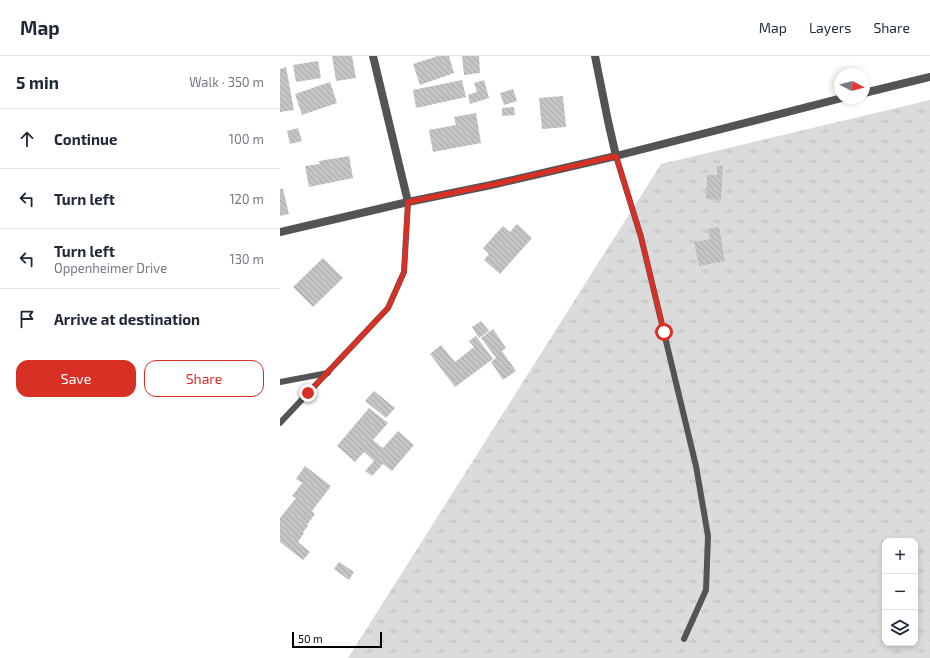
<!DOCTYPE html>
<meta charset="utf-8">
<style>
:root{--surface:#fff;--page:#f6f6f7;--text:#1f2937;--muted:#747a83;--line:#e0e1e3;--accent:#d93025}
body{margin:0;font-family:"Exo 2",sans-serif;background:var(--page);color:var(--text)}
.controls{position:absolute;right:12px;bottom:12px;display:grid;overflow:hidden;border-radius:8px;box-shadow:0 2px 6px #0003}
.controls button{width:36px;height:36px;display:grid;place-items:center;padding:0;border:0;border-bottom:1px solid var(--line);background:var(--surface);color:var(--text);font:20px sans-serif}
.compass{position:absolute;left:554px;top:12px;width:36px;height:36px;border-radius:50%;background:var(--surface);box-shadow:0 2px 6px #0003;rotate:97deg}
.scale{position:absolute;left:12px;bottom:10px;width:90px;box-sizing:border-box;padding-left:4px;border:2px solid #000;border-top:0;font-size:11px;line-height:14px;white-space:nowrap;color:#000;-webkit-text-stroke:3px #fff;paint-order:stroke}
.stop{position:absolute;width:12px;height:12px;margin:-9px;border:3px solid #d93025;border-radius:50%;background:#fff}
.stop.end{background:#d93025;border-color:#fff;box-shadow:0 1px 4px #0008}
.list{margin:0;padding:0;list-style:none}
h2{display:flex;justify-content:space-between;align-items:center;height:52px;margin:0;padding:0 16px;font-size:17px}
h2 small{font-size:13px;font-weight:400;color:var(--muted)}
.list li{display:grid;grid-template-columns:26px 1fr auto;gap:12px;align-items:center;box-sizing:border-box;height:60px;padding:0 16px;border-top:1px solid var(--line)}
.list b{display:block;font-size:15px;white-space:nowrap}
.list p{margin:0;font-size:13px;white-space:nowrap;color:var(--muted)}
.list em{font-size:13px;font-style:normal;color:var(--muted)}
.actions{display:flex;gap:8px;padding:12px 16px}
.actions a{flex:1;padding:9px 0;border:1px solid var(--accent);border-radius:12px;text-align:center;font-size:14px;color:var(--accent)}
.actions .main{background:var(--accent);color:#fff}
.icon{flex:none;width:22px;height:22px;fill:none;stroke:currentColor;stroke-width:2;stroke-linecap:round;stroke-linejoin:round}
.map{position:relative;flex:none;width:650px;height:602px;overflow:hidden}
header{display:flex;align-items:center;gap:24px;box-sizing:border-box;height:56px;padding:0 20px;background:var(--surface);border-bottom:1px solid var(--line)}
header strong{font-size:19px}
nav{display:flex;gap:22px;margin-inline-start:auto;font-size:14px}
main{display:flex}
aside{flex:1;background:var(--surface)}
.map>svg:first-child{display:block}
</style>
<header>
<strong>Map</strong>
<nav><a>Map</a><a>Layers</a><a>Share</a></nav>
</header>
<main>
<aside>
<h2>5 min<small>Walk · 350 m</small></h2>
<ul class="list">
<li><svg class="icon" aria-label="ahead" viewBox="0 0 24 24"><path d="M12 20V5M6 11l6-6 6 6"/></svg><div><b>Continue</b></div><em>100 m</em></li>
<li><svg class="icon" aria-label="left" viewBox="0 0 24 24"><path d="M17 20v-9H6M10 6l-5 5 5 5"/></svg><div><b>Turn left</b></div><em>120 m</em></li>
<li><svg class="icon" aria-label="left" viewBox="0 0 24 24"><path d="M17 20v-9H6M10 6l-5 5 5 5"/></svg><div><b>Turn left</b><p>Oppenheimer Drive</p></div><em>130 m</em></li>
<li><svg class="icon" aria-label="arrive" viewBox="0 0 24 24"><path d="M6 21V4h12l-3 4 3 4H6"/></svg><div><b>Arrive at destination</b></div></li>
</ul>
<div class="actions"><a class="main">Save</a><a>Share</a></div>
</aside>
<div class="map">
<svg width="650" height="602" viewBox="0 0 650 602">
<defs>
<pattern id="grass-tufts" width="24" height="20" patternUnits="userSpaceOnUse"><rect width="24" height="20" fill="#dbdbdb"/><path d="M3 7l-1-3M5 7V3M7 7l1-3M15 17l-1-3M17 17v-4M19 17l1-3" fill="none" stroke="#bababa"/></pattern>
<pattern id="building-back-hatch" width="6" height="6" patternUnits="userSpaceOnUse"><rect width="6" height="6" fill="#c4c4c4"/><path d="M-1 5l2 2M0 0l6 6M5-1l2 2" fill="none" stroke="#a7a7a7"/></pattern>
</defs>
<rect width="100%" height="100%" fill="#fff"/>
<!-- grass -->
<path fill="url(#grass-tufts)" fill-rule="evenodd" d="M650,44v558h-582l313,-494zM605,485h30v102h-30z"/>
<!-- building -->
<g fill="url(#building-back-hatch)">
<polygon points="52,0 72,0 76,22 56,25"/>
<polygon points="158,0 169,0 174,17 140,29 133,8"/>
<polygon points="182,0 199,0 200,17 184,19"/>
<polygon points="38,5 41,22 16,26 13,9"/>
<polygon points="6,11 14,54 0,56 0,13"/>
<polygon points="182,24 186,41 136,52 133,34"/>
<polygon points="204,24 209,42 190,48 188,39 197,36 194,27"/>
<polygon points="50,26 57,47 22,59 15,38"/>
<polygon points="233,33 237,45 224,49 220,37"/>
<polygon points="283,40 286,71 262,73 259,42"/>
<polygon points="234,51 235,59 222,60 222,52"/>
<polygon points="196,57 201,87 153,96 149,74 176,69 174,61"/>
<polygon points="18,72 22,85 10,88 7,75"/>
<polygon points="69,100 73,122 29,131 25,110 40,108 39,105"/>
<polygon points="437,110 443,110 441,144 426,143 427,119 437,119"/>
<polygon points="0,133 3,133 9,158 0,160"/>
<polygon points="237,168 252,182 220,218 204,204 209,198 203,192 223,170 230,176"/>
<polygon points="439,171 445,205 419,210 414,186 430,183 428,173"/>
<polygon points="43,202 63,222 33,251 13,231"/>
<polygon points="201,265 209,275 199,282 192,271"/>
<polygon points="213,273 226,292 222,295 236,315 223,324 211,306 216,302 201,282"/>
<polygon points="196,280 213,303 175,331 150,298 161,289 175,306 194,291 189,285"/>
<polygon points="94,335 115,352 106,362 85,345"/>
<polygon points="89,352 108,367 93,384 103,392 118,375 134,389 112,415 103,408 92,420 85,415 94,405 84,396 75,406 57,390"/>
<polygon points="25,410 51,430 32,455 35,458 27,469 28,470 23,476 24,477 18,486 30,496 23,504 0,486 0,462 16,442 12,440 22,427 16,423"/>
<polygon points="59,506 74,516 69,524 54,513"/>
</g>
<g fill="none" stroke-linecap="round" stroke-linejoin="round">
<!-- lane -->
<g stroke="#545454" stroke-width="6">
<polyline points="336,100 361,181 416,410 428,480 426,534 404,583"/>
<polyline points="0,326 48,317"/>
<polyline points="0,367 108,252 124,216 128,146"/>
</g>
<!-- street -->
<g stroke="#545454" stroke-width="8">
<polyline points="93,0 128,146"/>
<polyline points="315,0 328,65 336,100"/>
<polyline points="584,37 650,21"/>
<polyline points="0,176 128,146 211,129 336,100 562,42"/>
</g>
</g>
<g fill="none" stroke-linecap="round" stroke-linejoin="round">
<!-- route -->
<polyline stroke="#d93025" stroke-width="5" points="28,337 108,252 124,216 128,146 211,129 336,100 361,181 384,276"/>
</g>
</svg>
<div class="controls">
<button>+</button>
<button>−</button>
<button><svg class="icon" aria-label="layers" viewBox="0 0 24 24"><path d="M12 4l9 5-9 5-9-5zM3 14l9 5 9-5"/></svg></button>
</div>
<svg class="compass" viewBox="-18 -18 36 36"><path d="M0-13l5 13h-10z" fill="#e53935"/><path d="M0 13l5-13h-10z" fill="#747a83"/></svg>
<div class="scale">50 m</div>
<div class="stop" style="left:384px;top:276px"></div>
<div class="stop end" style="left:28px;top:337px"></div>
</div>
</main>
